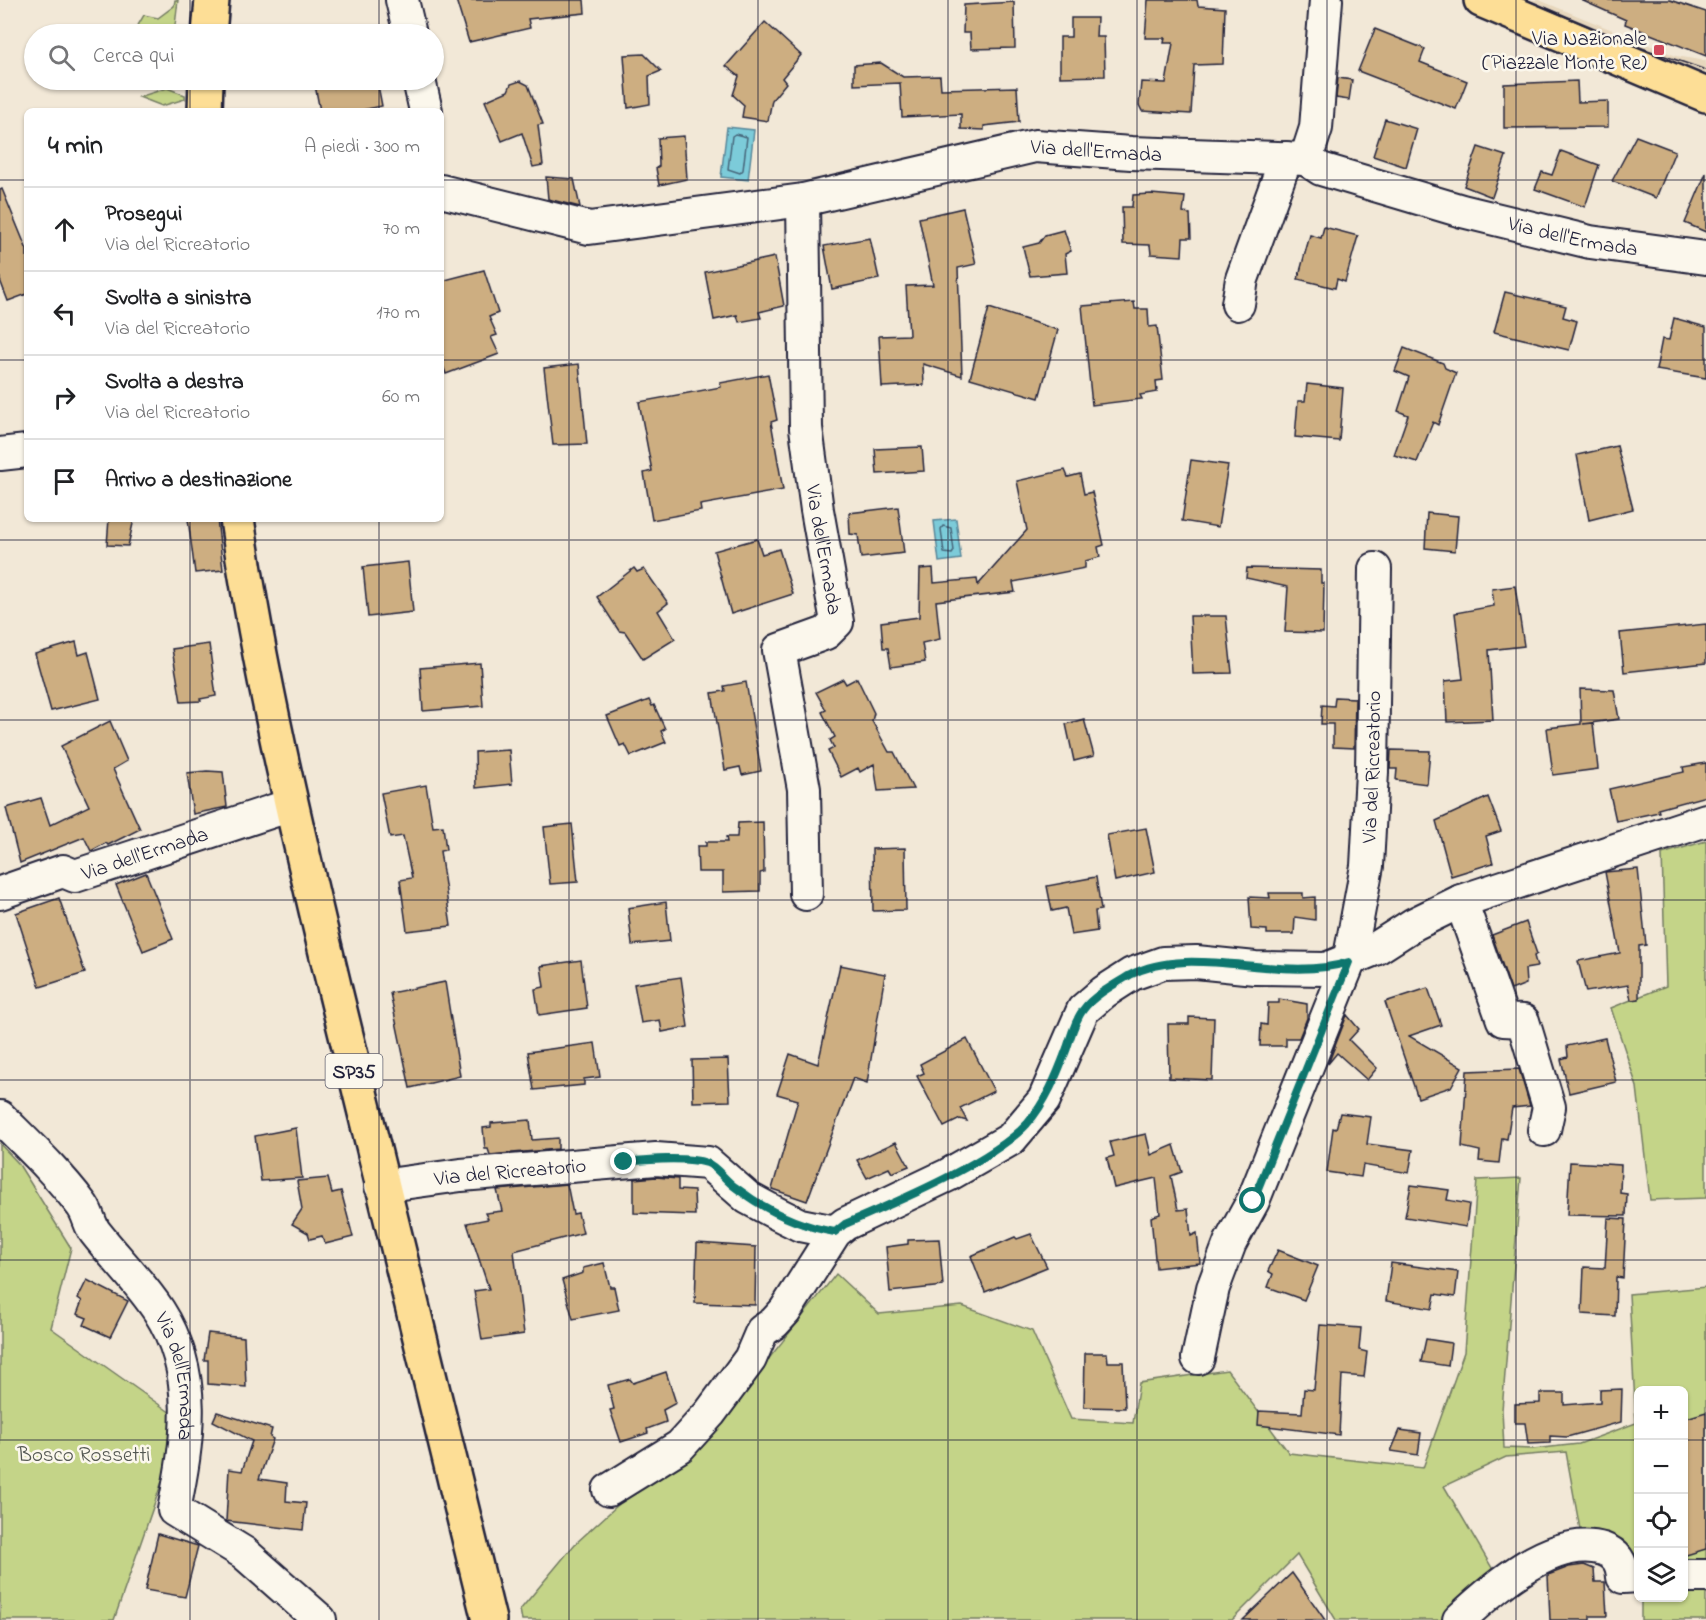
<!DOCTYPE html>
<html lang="it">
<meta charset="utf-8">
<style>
:root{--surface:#fff;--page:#f6f6f6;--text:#202124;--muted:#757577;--line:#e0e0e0}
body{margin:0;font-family:"Indie Flower",sans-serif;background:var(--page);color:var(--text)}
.controls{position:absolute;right:18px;bottom:18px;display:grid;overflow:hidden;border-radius:9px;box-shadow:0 2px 4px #0004}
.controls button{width:54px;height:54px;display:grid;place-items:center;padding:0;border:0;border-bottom:2px solid var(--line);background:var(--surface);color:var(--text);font:30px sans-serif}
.stop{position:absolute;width:18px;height:18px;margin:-14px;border:4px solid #0f766e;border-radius:50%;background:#fff}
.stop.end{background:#0f766e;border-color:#fff;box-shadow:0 2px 6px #0008}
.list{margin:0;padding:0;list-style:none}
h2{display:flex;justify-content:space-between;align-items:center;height:78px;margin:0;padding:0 24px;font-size:26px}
h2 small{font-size:20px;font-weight:400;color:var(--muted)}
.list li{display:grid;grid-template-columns:39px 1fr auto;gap:18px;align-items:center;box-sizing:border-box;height:84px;padding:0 24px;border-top:2px solid var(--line)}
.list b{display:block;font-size:22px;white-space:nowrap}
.list p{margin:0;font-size:20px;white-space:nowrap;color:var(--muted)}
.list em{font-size:20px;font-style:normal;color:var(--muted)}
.icon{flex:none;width:33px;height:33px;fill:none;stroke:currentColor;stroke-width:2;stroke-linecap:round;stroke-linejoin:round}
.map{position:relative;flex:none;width:1706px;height:1620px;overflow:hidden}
.search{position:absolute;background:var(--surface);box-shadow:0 2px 4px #0004;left:24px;top:24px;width:420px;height:66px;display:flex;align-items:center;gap:15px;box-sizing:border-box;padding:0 21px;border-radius:33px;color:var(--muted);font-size:22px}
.panel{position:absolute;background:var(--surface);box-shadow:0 2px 4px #0004;left:24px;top:108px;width:420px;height:414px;border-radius:9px}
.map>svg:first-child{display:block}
</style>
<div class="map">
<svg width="1706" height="1620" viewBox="0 0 1706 1620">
<rect width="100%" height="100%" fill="#f2e8d7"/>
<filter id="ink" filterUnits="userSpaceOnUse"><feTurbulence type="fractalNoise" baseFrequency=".0167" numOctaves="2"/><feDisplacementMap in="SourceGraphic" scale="12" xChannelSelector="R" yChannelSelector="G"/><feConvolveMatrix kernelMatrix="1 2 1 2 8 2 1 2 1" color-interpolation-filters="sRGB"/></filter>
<g filter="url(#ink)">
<!-- built -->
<polygon fill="#e7d7bd" points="1507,0 1539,0 1676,56 1706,61 1706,80"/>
<!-- green -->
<g fill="#c4d488" stroke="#737b62" stroke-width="1.5">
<polygon points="175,0 178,0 174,34 137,34 137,27 144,15 158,18 174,6"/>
<polygon points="167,88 185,95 185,99 162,106 139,97"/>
<polygon points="1706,841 1706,1198 1650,1200 1637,1087 1611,1008 1666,986 1662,854"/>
<polygon points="0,1144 18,1163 71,1248 51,1328 171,1413 167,1467 114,1620 0,1620"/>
<path d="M1521,1178l-19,232 2,38 29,1 46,-5 57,-21 -7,-129 77,-7v333h-65v-22h43v-208h-46v175c-18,-23 -26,-35 -57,-30l-15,-83 -60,5 -62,29 51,87 -53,47h-106l-39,-65 -65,65h-710l-2,-10 55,-66 44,-40 75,-51 142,-179 43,40 83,-8 70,25 39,88 62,4 6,-40 88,-13 62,83 134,15 41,-116 13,-172z"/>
</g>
<!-- water -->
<g fill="#7ccbd9" stroke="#58879a" stroke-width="1.5">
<polygon points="727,127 754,130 748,180 721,177"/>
<polygon points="956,519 961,559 939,562 934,521"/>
</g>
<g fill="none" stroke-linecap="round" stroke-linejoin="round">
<!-- shore -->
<g stroke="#46667a" stroke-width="1.5">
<polygon points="735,134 747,137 743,170 740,173 728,169 732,136"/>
<polygon points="943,526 951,528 954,551 952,554 944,553 941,529"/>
</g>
</g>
<!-- building -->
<g fill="#cdae81" stroke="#22223b" stroke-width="1.5">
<polygon points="456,0 584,0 585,13 528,19 530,28 469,42"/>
<polygon points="1148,0 1197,0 1198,6 1225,8 1223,64 1194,65 1191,114 1142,111 1139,105 1141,82 1166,83 1173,43 1164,43 1165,38 1145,38"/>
<polygon points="1581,0 1670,0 1706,12 1706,56 1625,24 1626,20"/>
<polygon points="1014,2 1015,48 971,49 970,33 963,33 964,5"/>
<polygon points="1071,18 1097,18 1096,37 1104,37 1105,76 1060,77 1060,37 1071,37"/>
<polygon points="765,22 801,55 782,78 786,83 772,100 768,121 742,117 744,105 733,95 739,76 726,66"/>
<polygon points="1375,29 1425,49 1420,62 1467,81 1456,109 1358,71"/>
<polygon points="644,54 661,71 649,76 650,104 628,108 624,55"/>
<polygon points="881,63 903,77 940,76 941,89 1017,87 1019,122 984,126 984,130 961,129 961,114 902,117 900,83 854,85 854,65"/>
<polygon points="1338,78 1352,80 1349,100 1336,98"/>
<polygon points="314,80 377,80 382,106 357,111 320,111"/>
<polygon points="520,81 528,85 543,124 538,125 543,165 533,167 522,133 502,141 485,101 508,91 511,84"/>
<polygon points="1577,81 1578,102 1608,101 1608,127 1504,128 1504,84"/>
<polygon points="1385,119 1417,129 1406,167 1373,156"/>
<polygon points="684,136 687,179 659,185 656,168 659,166 658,138"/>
<polygon points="1636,136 1675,151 1656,198 1612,181"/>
<polygon points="1478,147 1506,156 1492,197 1464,186"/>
<polygon points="1561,151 1599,165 1585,207 1535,189 1542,172 1552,175"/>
<polygon points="1706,173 1706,232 1685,223"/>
<polygon points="546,177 574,179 580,207 548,199"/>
<polygon points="2,189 27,250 27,294 8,301 0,280 0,190"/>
<polygon points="1151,194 1185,197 1183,213 1190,214 1191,238 1183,238 1182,256 1151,254 1150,245 1123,244 1122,207 1132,207 1133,195"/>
<polygon points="963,208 976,264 958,268 962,376 923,364 924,385 882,387 879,336 909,335 906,286 933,285 919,218"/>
<polygon points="1324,227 1358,236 1345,282 1337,279 1335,288 1298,279 1310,235 1321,238"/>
<polygon points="1064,230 1071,251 1065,254 1067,273 1030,276 1023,247 1039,243 1045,235"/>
<polygon points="870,238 879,279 832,289 824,246"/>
<polygon points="775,257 784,306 759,312 761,318 739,322 737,315 714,320 705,272"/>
<polygon points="484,270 498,313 489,317 497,335 491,337 499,354 446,374 441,360 441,281"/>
<polygon points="1505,292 1566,306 1563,317 1577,321 1569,350 1494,332"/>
<polygon points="1134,302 1135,309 1148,309 1149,327 1157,326 1163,380 1156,381 1157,392 1140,395 1142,399 1092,405 1082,306"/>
<polygon points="989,308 1058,330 1039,398 970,378"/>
<polygon points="1674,318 1706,327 1706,378 1656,370 1662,339 1669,340"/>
<polygon points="1404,348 1443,363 1445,368 1456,373 1438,425 1433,422 1417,462 1394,455 1408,415 1398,411 1409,377 1395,371"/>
<polygon points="579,364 587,444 553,445 544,368"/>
<polygon points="768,374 777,420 771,422 783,490 700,505 701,511 652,520 644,473 652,471 639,402 721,387 720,383"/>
<polygon points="1307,384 1343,388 1339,441 1295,437 1298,401 1305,401"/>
<polygon points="1617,446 1633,509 1589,520 1577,455"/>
<polygon points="922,447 924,471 877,474 875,449"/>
<polygon points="1191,460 1228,465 1218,527 1182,521"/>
<polygon points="1065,470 1068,477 1080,474 1084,494 1092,492 1104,545 1098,547 1100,557 1085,561 1085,568 1013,582 1015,592 936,601 940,639 922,643 925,662 891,667 888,648 883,648 881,622 919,617 920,569 933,568 934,583 977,579 978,585 1027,530 1017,481"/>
<polygon points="898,507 904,553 861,558 858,535 850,534 849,513"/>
<polygon points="1427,513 1458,516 1455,551 1425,548"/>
<polygon points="109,519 134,519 128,546 107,545"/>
<polygon points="188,519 217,519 223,570 195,573"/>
<polygon points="757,539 762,554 779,549 793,594 731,614 714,551"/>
<polygon points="408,562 413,612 368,617 363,567"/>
<polygon points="634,568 637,572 644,569 668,603 658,611 675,639 643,659 625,632 619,631 597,597"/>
<polygon points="1247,568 1321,570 1321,583 1324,583 1323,633 1285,632 1288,587 1246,578"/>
<polygon points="1515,586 1524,646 1489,650 1493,720 1447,722 1445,681 1463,679 1455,613 1494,606 1492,589"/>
<polygon points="1190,616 1226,616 1232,673 1193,674"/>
<polygon points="1706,624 1706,663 1624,672 1620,633"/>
<polygon points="76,642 79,655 88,652 100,699 51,711 35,654"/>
<polygon points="209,644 216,696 200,699 201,701 181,702 172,649"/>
<polygon points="480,663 483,706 423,711 420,668"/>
<polygon points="857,678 874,713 872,721 889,752 894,752 913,789 878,791 874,764 860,772 858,768 841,777 828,751 834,748 830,740 835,737 822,712 826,710 816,692 843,679 846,684"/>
<polygon points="746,682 761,771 742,775 740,767 725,770 712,693 725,691 724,686"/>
<polygon points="1580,689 1614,690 1619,719 1583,724 1593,723 1598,769 1553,775 1547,728 1581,724"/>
<polygon points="1335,697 1355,698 1354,748 1333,747 1333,724 1321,724 1322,705 1334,706"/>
<polygon points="649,700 652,706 654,705 665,729 661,731 666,742 631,756 625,744 620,746 607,716"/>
<polygon points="1084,719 1094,756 1074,761 1066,724"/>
<polygon points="110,721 127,761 113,769 140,829 108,845 106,843 91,851 84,837 20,863 6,808 41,798 50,825 89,806 61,746"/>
<polygon points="509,750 512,784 476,788 475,752"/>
<polygon points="1391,750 1430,751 1427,784 1396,780 1397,769 1390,769"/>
<polygon points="1706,763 1706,796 1658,809 1659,812 1616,821 1609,789 1684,772 1683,767"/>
<polygon points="207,771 223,772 227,807 193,814 187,773"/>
<polygon points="426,785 433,827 443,826 446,850 440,851 451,926 407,931 400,880 412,878 403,836 390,838 381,793"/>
<polygon points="1488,797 1501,831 1486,836 1493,863 1451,876 1436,821"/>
<polygon points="763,822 764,872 760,873 760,891 723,892 723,872 698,872 697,846 706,846 706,842 727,842 726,837 737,837 738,823"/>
<polygon points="572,824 578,882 550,884 544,827"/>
<polygon points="1146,828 1155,872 1115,881 1107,835"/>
<polygon points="905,848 906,910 873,911 872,849"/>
<polygon points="1638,869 1646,945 1639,946 1639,999 1631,1000 1628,985 1586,992 1578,961 1620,953 1605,872"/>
<polygon points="146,873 173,939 143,951 116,885"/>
<polygon points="1096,877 1101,910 1095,911 1097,931 1071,935 1066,908 1052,911 1047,886"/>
<polygon points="1269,893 1303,893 1303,898 1315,897 1315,920 1295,917 1294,934 1267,934 1267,930 1251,929 1249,897 1270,898"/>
<polygon points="59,898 85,973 40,987 16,913"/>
<polygon points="666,902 670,941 632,945 628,908"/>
<polygon points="1526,922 1537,954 1534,956 1537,967 1525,969 1526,984 1511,990 1492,935"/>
<polygon points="581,960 587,1008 539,1015 535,989 544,987 541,966"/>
<polygon points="840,965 885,974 867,1083 853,1078 807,1201 772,1189 798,1100 777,1094 790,1054 818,1064"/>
<polygon points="681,977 688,1027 662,1032 660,1020 641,1023 634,984"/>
<polygon points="445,982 460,1076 410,1088 390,993"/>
<polygon points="1428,988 1441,1025 1409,1036 1462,1067 1451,1087 1418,1098 1385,1002"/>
<polygon points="1279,999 1307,1004 1307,1018 1299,1038 1286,1038 1286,1046 1260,1046 1261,1024 1267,1025 1268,1003 1279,1003"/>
<polygon points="1347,1015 1359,1029 1349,1040 1377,1068 1367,1080 1337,1053 1328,1064"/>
<polygon points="1189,1017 1214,1018 1212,1080 1169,1078 1168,1024 1189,1024"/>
<polygon points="1605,1038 1616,1082 1569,1093 1561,1059 1568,1057 1567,1046"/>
<polygon points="967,1039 994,1091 960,1108 967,1121 960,1119 944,1127 917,1076 924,1073 920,1064"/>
<polygon points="595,1043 600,1077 584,1079 584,1085 534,1090 528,1052"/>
<polygon points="728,1059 730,1101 693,1102 692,1060"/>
<polygon points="1519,1069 1530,1106 1512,1108 1507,1139 1502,1138 1499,1163 1479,1161 1480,1151 1462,1147 1467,1071"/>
<polygon points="1340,1113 1371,1117 1367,1144 1413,1150 1409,1173 1363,1165 1361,1177 1327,1172 1333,1128 1336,1129"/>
<polygon points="530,1120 532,1140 558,1138 558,1149 490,1155 488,1149 485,1149 483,1128 491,1127 491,1123"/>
<polygon points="296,1128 302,1178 261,1181 255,1136"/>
<polygon points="1146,1134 1151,1155 1174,1145 1182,1172 1171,1176 1178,1210 1188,1209 1191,1236 1197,1233 1200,1263 1156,1268 1151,1217 1160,1214 1156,1178 1114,1188 1107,1158 1114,1156 1110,1142"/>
<polygon points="896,1142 909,1166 892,1173 889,1168 867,1178 857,1160"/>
<polygon points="1570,1162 1621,1165 1620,1193 1627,1194 1626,1216 1567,1215"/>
<polygon points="656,1177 678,1179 678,1190 694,1191 695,1215 634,1213 634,1179"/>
<polygon points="328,1178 332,1193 341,1191 353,1237 325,1244 322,1236 310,1239 308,1233 292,1224 302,1209 297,1181"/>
<polygon points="567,1184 573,1214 578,1213 583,1233 514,1251 524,1334 482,1340 474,1291 489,1289 467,1223 488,1219 485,1213 502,1211 497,1190"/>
<polygon points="1411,1185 1449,1190 1447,1200 1469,1204 1466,1227 1405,1217"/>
<polygon points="1608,1218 1626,1219 1623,1278 1616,1277 1615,1316 1582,1314 1584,1267 1605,1268"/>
<polygon points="1031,1234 1047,1267 985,1292 971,1256 1015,1237 1017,1239"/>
<polygon points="939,1239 943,1286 890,1292 886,1247 908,1244 908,1240"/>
<polygon points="697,1243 756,1247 755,1305 695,1303"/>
<polygon points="1278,1250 1318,1266 1304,1300 1268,1287 1273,1274 1268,1271"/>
<polygon points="604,1263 610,1287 614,1287 619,1310 573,1319 562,1280 583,1273 583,1268"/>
<polygon points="1391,1263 1458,1272 1455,1297 1435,1294 1432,1309 1386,1301"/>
<polygon points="87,1280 128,1301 110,1337 84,1325 87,1318 77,1314 82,1301 78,1298"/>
<polygon points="1320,1325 1361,1328 1359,1350 1367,1352 1364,1377 1342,1375 1339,1435 1258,1425 1259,1411 1302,1413 1304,1389 1314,1390"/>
<polygon points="208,1333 244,1337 246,1387 208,1384 208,1360 204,1360"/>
<polygon points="1426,1339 1451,1343 1448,1366 1421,1362"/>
<polygon points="1085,1353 1107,1353 1108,1362 1123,1362 1125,1408 1084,1407"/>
<polygon points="666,1372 676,1403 663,1410 666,1422 647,1429 648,1433 621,1442 610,1410 614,1409 608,1385 630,1379 633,1383"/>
<polygon points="1622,1389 1621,1422 1567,1437 1550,1436 1550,1443 1528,1444 1525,1423 1515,1423 1515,1404 1540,1403 1540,1393 1564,1393 1564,1405 1600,1402 1600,1390"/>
<polygon points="217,1412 272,1429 270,1437 273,1439 259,1479 287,1483 286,1501 306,1503 303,1530 226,1521 229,1469 242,1471 252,1441 213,1421"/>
<polygon points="1706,1412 1706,1549 1683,1556 1683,1419"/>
<polygon points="1400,1430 1421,1433 1418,1455 1391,1451"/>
<polygon points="158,1534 198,1546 185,1597 145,1590"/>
<polygon points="1584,1565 1594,1569 1595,1582 1605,1582 1607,1616 1590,1616 1590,1620 1550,1620 1548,1575 1569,1567"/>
<polygon points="1292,1573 1325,1620 1243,1620"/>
</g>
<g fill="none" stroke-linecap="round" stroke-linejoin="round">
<defs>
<g id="minor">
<polyline points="402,0 410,34"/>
<polyline points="419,80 426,111"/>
<path id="s1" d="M1306,159l15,10 141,42 128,31 116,16"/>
<path id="s2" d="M441,191l148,37 214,-28 232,-54 96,7 175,6 10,-31 10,-128"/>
<path id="s3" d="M803,200l3,228 11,82 20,112 -11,11 -47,17 25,139 2,105"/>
<polyline points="1238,304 1242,279 1286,158"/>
<polyline points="0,454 27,451"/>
<path id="s4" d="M0,893l63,-22 12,5 216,-71"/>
<polyline points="1461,901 1503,1020 1523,1021 1549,1107 1544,1130"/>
<path id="s5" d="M0,1117c28,28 57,55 81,87 7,8 8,20 14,28 21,27 45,50 64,79 40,62 29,130 15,199l70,43 76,67"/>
<path id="s6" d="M381,1186l80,-11 195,-16 52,4 40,35 26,14 26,13 35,7"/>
<path id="s7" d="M1198,1358l15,-70 17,-45 23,-42 96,-239 18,-96 5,-94 3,-203"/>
<polyline points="609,1490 680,1446 710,1413 750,1359 762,1331 774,1323 785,1311 835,1232 845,1224 948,1175 1011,1139 1044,1100 1083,1010 1104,992 1132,974 1163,963 1196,962 1255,968 1326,969 1375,949 1414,924 1461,901 1706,820"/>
<polyline points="1684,1576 1706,1576"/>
<path d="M1459,1620c34,-32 95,-86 144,-71 14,5 19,14 20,28l15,-1"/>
</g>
<g id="major">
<polyline points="1481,0 1706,95"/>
<polyline points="209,34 212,0"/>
<polyline points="205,111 206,80"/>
<path d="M237,519c23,158 60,312 97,467 50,212 104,423 155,634"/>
</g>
</defs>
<!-- minor casing -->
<use href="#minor" stroke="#22223b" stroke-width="36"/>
<!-- major casing -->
<use href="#major" stroke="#22223b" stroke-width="38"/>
<!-- minor -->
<use href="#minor" stroke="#fbf7ec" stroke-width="32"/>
<!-- major -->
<use href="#major" stroke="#fdde96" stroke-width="33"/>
<!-- tram -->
<polyline stroke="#22223b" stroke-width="1.5" points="1527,0 1627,43 1706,70"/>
</g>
</g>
<g fill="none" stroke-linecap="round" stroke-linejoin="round" filter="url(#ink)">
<!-- route -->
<path stroke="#0f766e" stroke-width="8" d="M624,1162c21,-2 62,-6 83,1 9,3 19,18 28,24 30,23 63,39 100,45l10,-8c49,-21 147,-62 182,-100 19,-22 30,-49 40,-76 4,-12 8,-28 16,-38 10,-14 32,-26 47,-35 63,-33 149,9 219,-13l-96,239"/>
</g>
<!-- grid -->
<path fill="none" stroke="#22223b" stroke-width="1.5" stroke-opacity="0.55" d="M190,0v34M379,0v34M569,0v1620M758,0v1620M948,0v1620M1137,0v1620M1327,0v1620M1516,0v1620M190,80v31M379,80v31M0,180h27M441,180h1265M0,360h27M441,360h1265M190,519v1101M379,519v1101M0,540h1706M0,720h1706M0,900h1706M0,1080h1706M0,1260h1706M0,1440h1638M1684,1440h22"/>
<!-- markers -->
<rect fill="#d1495b" stroke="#fbf7ec" stroke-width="2" x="1653" y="44" width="12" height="12" rx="3"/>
<g text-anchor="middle" stroke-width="5" stroke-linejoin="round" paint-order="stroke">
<!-- shield labels -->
<rect fill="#fbf7ec" stroke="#636270" stroke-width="1.5" x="325.5" y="1054" width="57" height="34" rx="4.5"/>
<g font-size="20" font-weight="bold" fill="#22223b">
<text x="354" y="1078">SP35</text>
</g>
<!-- poi labels -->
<g font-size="21" fill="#22223b" stroke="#fbf7ec" text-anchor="end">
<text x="1647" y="45">Via Nazionale<tspan x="1647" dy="24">(Piazzale Monte Re)</tspan></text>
</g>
<!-- street labels -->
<g font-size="21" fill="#22223b" stroke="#fbf7ec">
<text dy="7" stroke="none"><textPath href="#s2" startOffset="668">Via dell'Ermada</textPath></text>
<text dy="7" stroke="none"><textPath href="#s1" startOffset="279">Via dell'Ermada</textPath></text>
<text dy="7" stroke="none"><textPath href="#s3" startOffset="351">Via dell'Ermada</textPath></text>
<text dy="7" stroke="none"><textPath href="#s7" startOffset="622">Via del Ricreatorio</textPath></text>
<text dy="7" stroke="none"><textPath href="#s4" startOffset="153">Via dell'Ermada</textPath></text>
<text dy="7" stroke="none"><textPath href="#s6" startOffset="130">Via del Ricreatorio</textPath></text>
<text dy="7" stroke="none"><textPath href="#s5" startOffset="321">Via dell'Ermada</textPath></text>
</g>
<!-- park labels -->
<g font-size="21" fill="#535752" stroke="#fbf7ec">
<text x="84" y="1461">Bosco Rossetti</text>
</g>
</g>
</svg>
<div class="controls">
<button>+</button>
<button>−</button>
<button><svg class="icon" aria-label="locate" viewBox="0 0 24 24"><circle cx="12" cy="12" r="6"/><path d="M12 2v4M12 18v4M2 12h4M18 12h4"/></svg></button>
<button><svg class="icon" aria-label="layers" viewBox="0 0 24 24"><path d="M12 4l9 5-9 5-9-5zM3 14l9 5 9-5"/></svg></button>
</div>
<div class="stop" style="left:1253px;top:1201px"></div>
<div class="stop end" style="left:624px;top:1162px"></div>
<div class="search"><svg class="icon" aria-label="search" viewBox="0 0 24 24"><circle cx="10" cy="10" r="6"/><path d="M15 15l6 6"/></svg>Cerca qui</div>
<section class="panel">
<h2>4 min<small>A piedi · 300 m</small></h2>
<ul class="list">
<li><svg class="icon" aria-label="ahead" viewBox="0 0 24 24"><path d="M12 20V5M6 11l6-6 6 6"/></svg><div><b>Prosegui</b><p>Via del Ricreatorio</p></div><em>70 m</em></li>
<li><svg class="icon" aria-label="left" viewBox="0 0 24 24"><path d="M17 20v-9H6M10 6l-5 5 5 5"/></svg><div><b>Svolta a sinistra</b><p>Via del Ricreatorio</p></div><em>170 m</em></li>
<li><svg class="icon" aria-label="right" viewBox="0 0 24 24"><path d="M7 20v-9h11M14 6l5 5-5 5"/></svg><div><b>Svolta a destra</b><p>Via del Ricreatorio</p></div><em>60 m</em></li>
<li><svg class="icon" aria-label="arrive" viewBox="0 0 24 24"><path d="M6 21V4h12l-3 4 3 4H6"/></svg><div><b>Arrivo a destinazione</b></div></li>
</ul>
</section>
</div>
